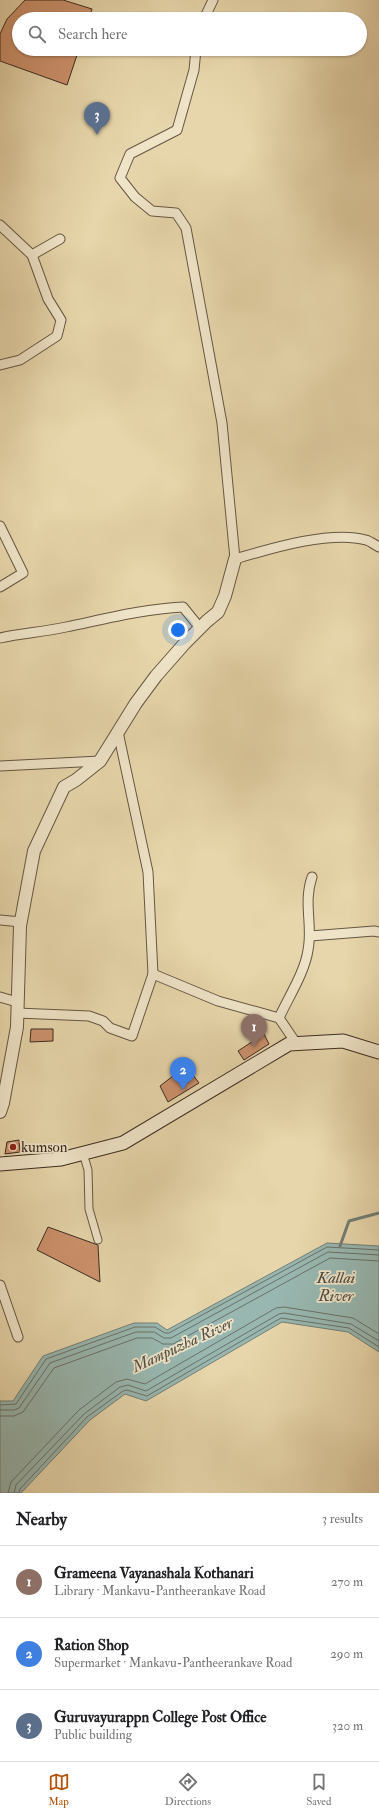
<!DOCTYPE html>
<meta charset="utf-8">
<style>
:root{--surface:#fff;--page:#f6f6f6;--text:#202124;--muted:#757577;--line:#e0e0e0;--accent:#b45309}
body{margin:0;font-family:"IM FELL Double Pica",serif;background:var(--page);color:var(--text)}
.you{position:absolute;left:178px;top:630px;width:14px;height:14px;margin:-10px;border:3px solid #fff;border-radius:50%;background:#1a73e8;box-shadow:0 0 0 6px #1a73e833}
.badge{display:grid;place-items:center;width:26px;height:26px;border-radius:50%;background:var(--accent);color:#fff;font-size:13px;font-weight:700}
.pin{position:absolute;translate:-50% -33px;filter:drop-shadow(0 1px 2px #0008)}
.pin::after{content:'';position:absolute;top:21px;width:14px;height:12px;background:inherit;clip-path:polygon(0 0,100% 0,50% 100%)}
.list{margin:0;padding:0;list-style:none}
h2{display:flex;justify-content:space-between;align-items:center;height:52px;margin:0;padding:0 16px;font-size:17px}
h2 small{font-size:13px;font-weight:400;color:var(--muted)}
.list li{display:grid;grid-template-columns:26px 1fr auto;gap:12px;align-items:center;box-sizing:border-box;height:72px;padding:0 16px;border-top:1px solid var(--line)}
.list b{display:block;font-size:15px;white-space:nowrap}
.list p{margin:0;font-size:13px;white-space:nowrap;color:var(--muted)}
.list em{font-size:13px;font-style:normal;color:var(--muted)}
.icon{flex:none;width:22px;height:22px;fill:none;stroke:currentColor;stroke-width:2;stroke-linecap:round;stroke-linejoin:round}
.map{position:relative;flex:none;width:379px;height:1493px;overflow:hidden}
.search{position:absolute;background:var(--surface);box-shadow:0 1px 3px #0004;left:12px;right:12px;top:12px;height:44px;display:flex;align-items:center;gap:10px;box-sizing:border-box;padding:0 14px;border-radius:22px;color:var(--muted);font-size:15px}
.sheet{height:268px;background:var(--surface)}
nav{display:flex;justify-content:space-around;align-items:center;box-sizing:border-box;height:56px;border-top:1px solid var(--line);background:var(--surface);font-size:11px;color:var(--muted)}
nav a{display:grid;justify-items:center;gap:2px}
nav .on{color:var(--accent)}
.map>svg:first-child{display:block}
</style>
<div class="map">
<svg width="379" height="1493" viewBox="0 0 379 1493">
<rect width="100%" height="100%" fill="#e7d6ab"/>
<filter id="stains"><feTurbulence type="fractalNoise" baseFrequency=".005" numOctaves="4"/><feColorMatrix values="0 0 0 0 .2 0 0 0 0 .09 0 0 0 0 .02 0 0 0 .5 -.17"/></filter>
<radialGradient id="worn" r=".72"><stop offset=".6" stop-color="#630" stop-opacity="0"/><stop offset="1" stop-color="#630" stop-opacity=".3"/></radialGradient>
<!-- water -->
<polygon fill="#98b7b0" stroke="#737f76" points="327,1243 379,1246 379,1352 348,1332 282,1322 146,1401 125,1394 90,1420 21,1493 0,1493 0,1401 13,1401 43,1356 134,1323 157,1323 167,1330"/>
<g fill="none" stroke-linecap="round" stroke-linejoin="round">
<!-- shore -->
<g stroke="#6a7168" stroke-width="1">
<polyline points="0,1405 16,1404 46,1359 135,1327 155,1327 165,1333 169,1333 327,1247 379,1250"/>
<polyline points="0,1410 14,1410 19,1408 50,1363 136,1332 154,1332 164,1338 171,1338 328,1252 379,1255"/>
<polyline points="0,1416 14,1416 23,1412 54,1368 137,1338 152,1338 163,1344 173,1344 330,1258 379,1261"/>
<polyline points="8,1493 11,1482 79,1410 116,1382 127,1379 145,1384 276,1308 284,1307 353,1318 379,1334"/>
<polyline points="14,1493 16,1485 84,1414 120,1387 128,1385 146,1391 279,1314 284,1313 351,1324 379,1341"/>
<polyline points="19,1493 20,1489 87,1417 123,1391 127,1390 147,1396 281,1318 349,1328 379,1347"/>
</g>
<!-- stream -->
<polyline stroke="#737f76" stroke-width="3" points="340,1246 349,1221 379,1213"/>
</g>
<!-- building -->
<g fill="#cd926d" stroke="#3b2b20">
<polygon points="25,0 63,0 92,9 89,19 19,19 19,49 79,49 67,85 0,61 0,34 7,19"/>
<polygon points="31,1029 53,1029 53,1041 30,1042"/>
<polygon points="264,1034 269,1044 244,1060 238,1051"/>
<polygon points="186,1066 199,1083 168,1102 160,1086"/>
<polygon points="19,1140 20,1152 5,1154 7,1142"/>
<polygon points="48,1227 98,1245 100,1282 37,1250"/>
</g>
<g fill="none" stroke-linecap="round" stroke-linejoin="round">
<defs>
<polyline id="pedestrian" points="83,1153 88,1170 89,1209 98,1240"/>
<g id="minor">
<polyline points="204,19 213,0"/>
<path d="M196,49l-2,21 -17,60 -47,24 -10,24 15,19 17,14 24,2 10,15 36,195 13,136c34,-10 95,-29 131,-19 4,1 9,5 13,7"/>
<polyline points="0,225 32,255 60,239"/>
<polyline points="0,365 20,360 57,336 61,320 48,299 32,255"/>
<polyline points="0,526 23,573 0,587"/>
<path d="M0,638c22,-5 44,-6 66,-11 39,-8 77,-18 117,-20l17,21"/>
<polyline points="0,766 100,761"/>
<polyline points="0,920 21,922"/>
<polyline points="310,936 374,931 379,932"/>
<polyline points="153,974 218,1001 279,1018"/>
<polyline points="0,997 17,1002"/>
<polyline points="17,1013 89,1016 103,1021 110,1028 132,1036 153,974 148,872 118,732"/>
<path d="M296,1043l-17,-25c9,-20 26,-46 29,-68 5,-25 -5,-47 4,-73"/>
<polyline points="0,1285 18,1337"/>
</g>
<polyline id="tertiary" points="0,1112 3,1103 17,1027 20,926 34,851 64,787 76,780 100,761 136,703 156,676 185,643 207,621 218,612 225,596 235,559"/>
<polyline id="secondary" points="0,1164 61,1159 123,1143 289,1044 343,1041 379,1052"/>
</defs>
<!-- pedestrian casing -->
<use href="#pedestrian" stroke="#665643" stroke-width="9"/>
<!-- minor casing -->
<use href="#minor" stroke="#665643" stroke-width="11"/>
<!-- tertiary casing -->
<use href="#tertiary" stroke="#665643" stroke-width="14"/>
<!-- secondary casing -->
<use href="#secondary" stroke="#3b2b20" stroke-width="15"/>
<!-- pedestrian -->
<use href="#pedestrian" stroke="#efe4c8" stroke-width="7"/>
<!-- minor -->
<use href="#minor" stroke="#efe4c8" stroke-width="9"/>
<!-- tertiary -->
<use href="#tertiary" stroke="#efe4c8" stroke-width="12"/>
<!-- secondary -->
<use href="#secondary" stroke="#efe4c8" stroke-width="13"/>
</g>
<!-- markers -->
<circle fill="#8f2418" stroke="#efe4c8" stroke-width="1.5" cx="13" cy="1147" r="4"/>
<g text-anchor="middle" stroke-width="3.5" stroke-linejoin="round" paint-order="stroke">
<!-- poi labels -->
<g font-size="15" fill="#3b2b20" stroke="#efe4c8" text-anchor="start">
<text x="21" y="1152">kumson</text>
</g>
<!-- water labels -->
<g font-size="16" font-style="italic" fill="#524e44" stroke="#efe4c8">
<text x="336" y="1283">Kallai<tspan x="336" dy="18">River</tspan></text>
<text transform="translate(182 1344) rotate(-25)" y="6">Mampuzha River</text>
</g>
</g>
<rect width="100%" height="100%" filter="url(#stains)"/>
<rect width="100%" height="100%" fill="url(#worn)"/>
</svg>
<div class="you"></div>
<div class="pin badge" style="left:254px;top:1047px;background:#8d6e63">1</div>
<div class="pin badge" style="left:183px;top:1090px;background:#3f7fe0">2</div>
<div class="pin badge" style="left:97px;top:135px;background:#5c6f8a">3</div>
<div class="search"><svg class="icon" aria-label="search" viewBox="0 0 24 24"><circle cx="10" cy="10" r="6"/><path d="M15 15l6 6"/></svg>Search here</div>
</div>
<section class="sheet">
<h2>Nearby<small>3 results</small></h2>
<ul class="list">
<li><span class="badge" style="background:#8d6e63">1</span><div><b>Grameena Vayanashala Kothanari</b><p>Library · Mankavu-Pantheerankave Road</p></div><em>270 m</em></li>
<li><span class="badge" style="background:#3f7fe0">2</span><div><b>Ration Shop</b><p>Supermarket · Mankavu-Pantheerankave Road</p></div><em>290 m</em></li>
<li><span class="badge" style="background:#5c6f8a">3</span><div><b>Guruvayurappn College Post Office</b><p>Public building</p></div><em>320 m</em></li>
</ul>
</section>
<nav>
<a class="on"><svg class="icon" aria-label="map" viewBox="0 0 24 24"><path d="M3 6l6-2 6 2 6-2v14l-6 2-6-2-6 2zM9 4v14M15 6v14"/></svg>Map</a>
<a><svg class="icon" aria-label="directions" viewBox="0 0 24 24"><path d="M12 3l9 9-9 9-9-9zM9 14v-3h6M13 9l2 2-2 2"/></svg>Directions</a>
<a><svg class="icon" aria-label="saved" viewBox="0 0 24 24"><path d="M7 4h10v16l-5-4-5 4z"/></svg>Saved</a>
</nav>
